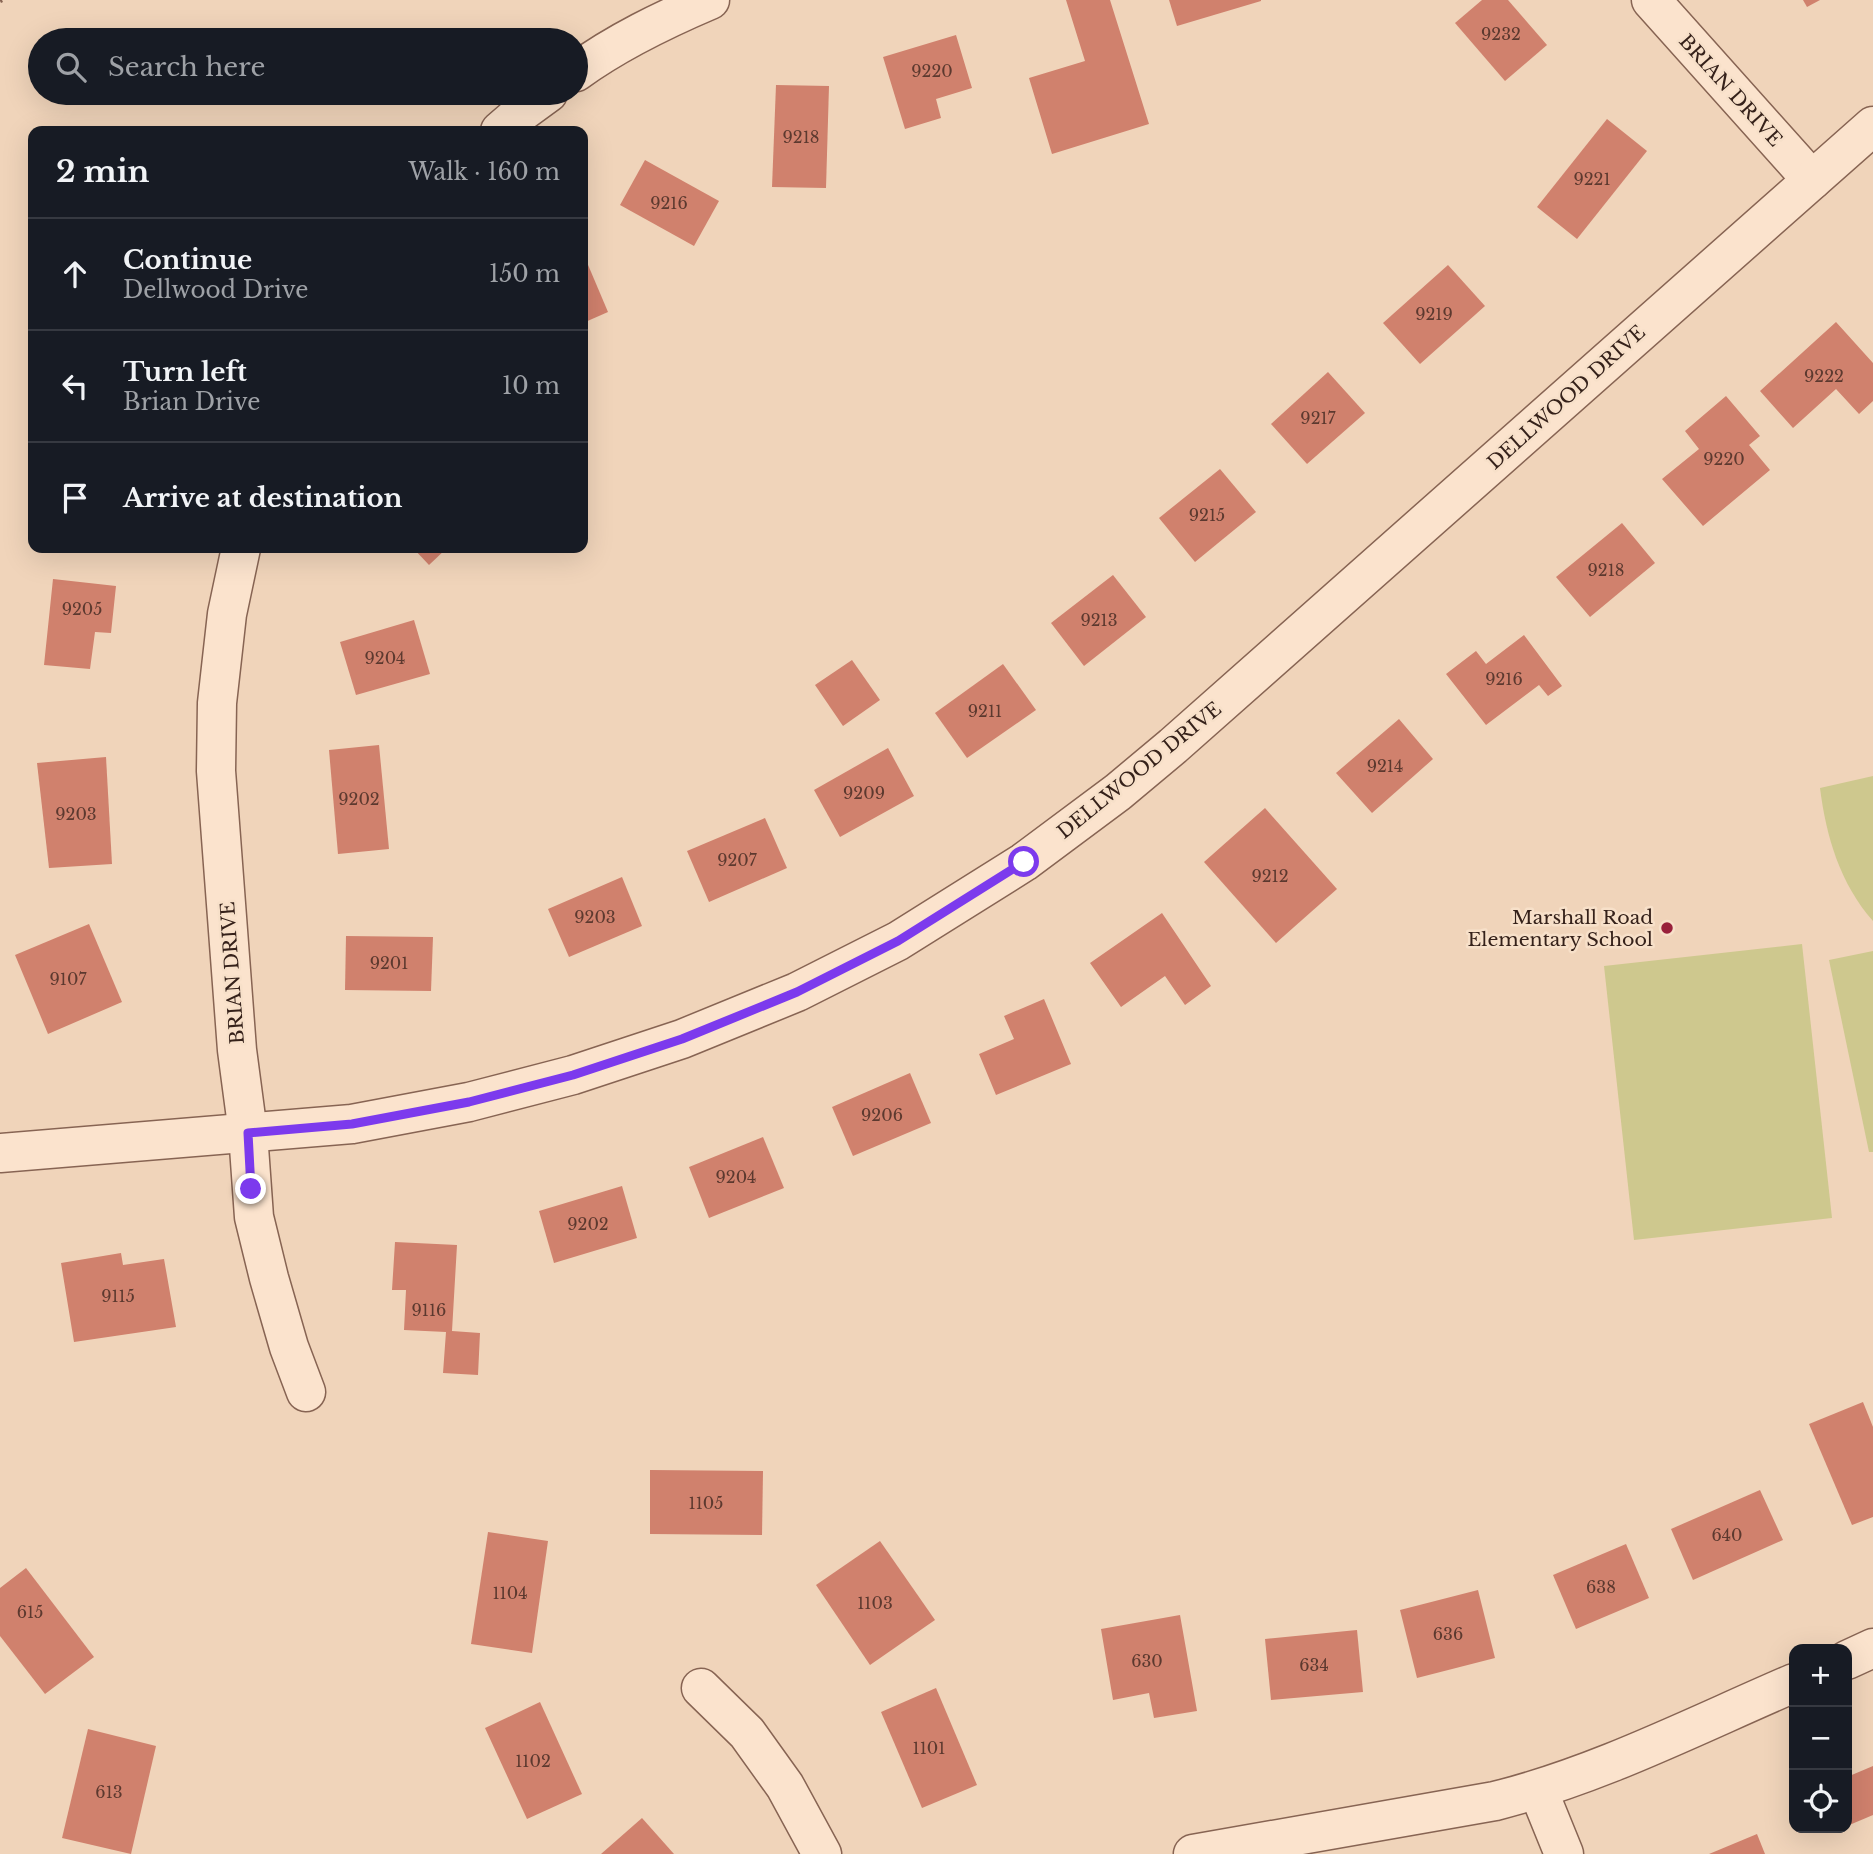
<!DOCTYPE html>
<meta charset="utf-8">
<style>
:root{--surface:#171b24;--page:#20242c;--text:#f1f3f6;--muted:#9ea1a6;--line:#363941}
body{margin:0;font-family:"Libre Baskerville",serif;background:var(--page);color:var(--text)}
.controls{position:absolute;right:21px;bottom:21px;display:grid;overflow:hidden;border-radius:14px;box-shadow:0 7px 28px #0002}
.controls button{width:63px;height:63px;display:grid;place-items:center;padding:0;border:0;border-bottom:2px solid var(--line);background:var(--surface);color:var(--text);font:35px sans-serif}
.stop{position:absolute;width:21px;height:21px;margin:-16px;border:5px solid #7c3aed;border-radius:50%;background:#fff}
.stop.end{background:#7c3aed;border-color:#fff;box-shadow:0 2px 7px #0008}
.list{margin:0;padding:0;list-style:none}
h2{display:flex;justify-content:space-between;align-items:center;height:91px;margin:0;padding:0 28px;font-size:30px}
h2 small{font-size:23px;font-weight:400;color:var(--muted)}
.list li{display:grid;grid-template-columns:46px 1fr auto;gap:21px;align-items:center;box-sizing:border-box;height:112px;padding:0 28px;border-top:2px solid var(--line)}
.list b{display:block;font-size:26px;white-space:nowrap}
.list p{margin:0;font-size:23px;white-space:nowrap;color:var(--muted)}
.list em{font-size:23px;font-style:normal;color:var(--muted)}
.icon{flex:none;width:38px;height:38px;fill:none;stroke:currentColor;stroke-width:2;stroke-linecap:round;stroke-linejoin:round}
.map{position:relative;flex:none;width:1873px;height:1854px;overflow:hidden}
.search{position:absolute;background:var(--surface);box-shadow:0 7px 28px #0002;left:28px;top:28px;width:560px;height:77px;display:flex;align-items:center;gap:18px;box-sizing:border-box;padding:0 24px;border-radius:38px;color:var(--muted);font-size:26px}
.panel{position:absolute;background:var(--surface);box-shadow:0 7px 28px #0002;left:28px;top:126px;width:560px;height:427px;border-radius:14px}
.map>svg:first-child{display:block}
</style>
<div class="map">
<svg width="1873" height="1854" viewBox="0 0 1873 1854">
<rect width="100%" height="100%" fill="#f0d4ba"/>
<!-- green -->
<g fill="#cec88e">
<path d="M1873,776v145c-33,-37 -47,-85 -53,-133z"/>
<polygon points="1802,944 1832,1218 1634,1240 1604,966"/>
<polygon points="1873,951 1873,1152 1869,1152 1829,960"/>
</g>
<!-- building -->
<g fill="#d0816d">
<polygon points="1066,0 1110,0 1149,124 1052,154 1029,78 1085,61"/>
<polygon points="1169,0 1261,0 1261,1 1177,26"/>
<polygon points="1482,0 1508,0 1547,45 1505,81 1455,23"/>
<polygon points="1803,0 1820,0 1807,7"/>
<polygon points="956,35 972,88 936,99 941,118 905,129 883,57"/>
<polygon points="776,85 829,86 826,188 772,187"/>
<polygon points="1607,119 1647,151 1577,239 1537,207"/>
<polygon points="645,160 719,201 694,246 620,205"/>
<polygon points="583,253 608,312 583,323"/>
<polygon points="1448,265 1485,306 1420,364 1383,323"/>
<polygon points="1836,322 1873,363 1873,401 1859,414 1836,389 1793,428 1760,391"/>
<polygon points="1328,372 1365,413 1307,464 1271,424"/>
<polygon points="1726,396 1760,436 1749,445 1770,470 1703,526 1662,479 1699,449 1685,431"/>
<polygon points="1220,469 1256,512 1195,562 1159,518"/>
<polygon points="1622,523 1655,563 1590,617 1556,577"/>
<polygon points="413,548 447,548 429,565"/>
<polygon points="1113,575 1146,617 1084,666 1051,623"/>
<polygon points="53,579 116,586 111,633 95,632 90,669 44,665"/>
<polygon points="414,620 430,674 356,695 340,642"/>
<polygon points="1524,635 1562,686 1548,696 1539,685 1486,725 1446,674 1476,651 1486,664"/>
<polygon points="852,660 880,700 843,726 815,685"/>
<polygon points="1003,664 1036,710 967,758 935,713"/>
<polygon points="1399,719 1433,759 1372,813 1336,773"/>
<polygon points="379,745 389,849 338,854 329,750"/>
<polygon points="888,748 914,796 840,837 814,790"/>
<polygon points="106,757 112,864 49,868 37,763"/>
<polygon points="1265,808 1337,889 1276,943 1204,862"/>
<polygon points="765,818 787,868 709,902 687,851"/>
<polygon points="622,877 642,926 569,957 548,909"/>
<polygon points="1162,913 1211,986 1185,1005 1165,976 1121,1007 1090,963"/>
<polygon points="89,924 122,1002 48,1034 15,955"/>
<polygon points="346,936 433,937 431,991 345,990"/>
<polygon points="1044,999 1071,1064 996,1095 979,1054 1014,1039 1004,1016"/>
<polygon points="910,1073 931,1123 853,1156 832,1107"/>
<polygon points="763,1137 784,1188 709,1218 689,1167"/>
<polygon points="622,1186 637,1238 554,1263 539,1211"/>
<polygon points="395,1242 457,1245 452,1331 480,1333 478,1375 443,1373 446,1332 404,1330 406,1290 392,1290"/>
<polygon points="121,1253 123,1265 164,1259 176,1327 74,1342 61,1263"/>
<polygon points="1863,1402 1873,1427 1873,1517 1852,1525 1809,1424"/>
<polygon points="650,1470 763,1471 762,1535 650,1534"/>
<polygon points="1760,1490 1783,1540 1693,1580 1671,1529"/>
<polygon points="488,1532 548,1541 532,1653 471,1644"/>
<polygon points="880,1541 935,1620 870,1665 816,1585"/>
<polygon points="1626,1544 1649,1598 1576,1629 1553,1575"/>
<polygon points="26,1568 94,1657 45,1694 0,1636 0,1588"/>
<polygon points="1478,1590 1495,1658 1417,1678 1400,1610"/>
<polygon points="1180,1615 1197,1711 1154,1718 1149,1693 1113,1700 1101,1629"/>
<polygon points="1357,1630 1363,1692 1271,1700 1265,1639"/>
<polygon points="936,1688 977,1785 922,1808 881,1712"/>
<polygon points="540,1702 582,1794 527,1819 485,1728"/>
<polygon points="88,1729 156,1746 131,1854 62,1838"/>
<polygon points="1873,1766 1873,1815 1847,1826 1847,1777"/>
<polygon points="642,1818 674,1854 601,1854"/>
<polygon points="1757,1834 1765,1854 1709,1854"/>
</g>
<g fill="none" stroke-linecap="round" stroke-linejoin="round">
<defs>
<g id="minor">
<polyline points="1651,0 1812,180"/>
<path d="M576,72c41,-30 87,-52 134,-72"/>
<polyline points="500,131 522,112 548,93"/>
<polyline points="241,548 227,614 217,703 216,771 237,1050 248,1133 254,1217 269,1278 289,1347 306,1392"/>
<polyline points="0,1153 352,1124 469,1102 573,1075 682,1039 797,992 898,941 1024,862 1118,792 1173,746 1873,126"/>
<polyline points="1847,1660 1873,1648"/>
<polyline points="701,1688 747,1733 785,1786 822,1854"/>
<polyline points="1538,1790 1564,1854"/>
<path d="M1193,1854l302,-53c104,-26 201,-76 299,-118"/>
</g>
</defs>
<!-- minor casing -->
<use href="#minor" stroke="#876453" stroke-width="41"/>
<!-- path -->
<polyline stroke="#876453" stroke-width="4.5" stroke-dasharray="5 3.5" stroke-linecap="butt" points="0,1 2,0"/>
<!-- minor -->
<use href="#minor" stroke="#fbe3cd" stroke-width="38"/>
</g>
<g fill="none" stroke-linecap="round" stroke-linejoin="round">
<!-- route -->
<polyline stroke="#7c3aed" stroke-width="9" points="251,1189 248,1133 352,1124 469,1102 573,1075 682,1039 797,992 898,941 1024,862"/>
</g>
<!-- markers -->
<circle fill="#99213b" stroke="#f7e0c9" stroke-width="2.5" cx="1667" cy="928" r="7"/>
<g text-anchor="middle" stroke-width="5" stroke-linejoin="round" paint-order="stroke">
<!-- number labels -->
<g font-size="16" fill="#5c392f">
<text x="1501" y="40">9232</text>
<text x="932" y="77">9220</text>
<text x="801" y="143">9218</text>
<text x="1592" y="185">9221</text>
<text x="669" y="209">9216</text>
<text x="1434" y="320">9219</text>
<text x="1824" y="382">9222</text>
<text x="1318" y="424">9217</text>
<text x="1724" y="465">9220</text>
<text x="1207" y="521">9215</text>
<text x="1606" y="576">9218</text>
<text x="82" y="615">9205</text>
<text x="1099" y="626">9213</text>
<text x="385" y="664">9204</text>
<text x="1504" y="685">9216</text>
<text x="985" y="717">9211</text>
<text x="1385" y="772">9214</text>
<text x="864" y="799">9209</text>
<text x="359" y="805">9202</text>
<text x="76" y="820">9203</text>
<text x="737" y="866">9207</text>
<text x="1270" y="882">9212</text>
<text x="595" y="923">9203</text>
<text x="389" y="969">9201</text>
<text x="68" y="985">9107</text>
<text x="882" y="1121">9206</text>
<text x="736" y="1183">9204</text>
<text x="588" y="1230">9202</text>
<text x="118" y="1302">9115</text>
<text x="429" y="1316">9116</text>
<text x="706" y="1509">1105</text>
<text x="1727" y="1541">640</text>
<text x="1601" y="1593">638</text>
<text x="510" y="1599">1104</text>
<text x="875" y="1609">1103</text>
<text x="30" y="1618">615</text>
<text x="1448" y="1640">636</text>
<text x="1147" y="1667">630</text>
<text x="1314" y="1671">634</text>
<text x="929" y="1754">1101</text>
<text x="533" y="1767">1102</text>
<text x="109" y="1798">613</text>
</g>
<!-- street labels -->
<g font-size="19" fill="#35211a" stroke="#f7e0c9">
<text transform="translate(1731 90) rotate(48)" y="7">BRIAN DRIVE</text>
<text transform="translate(1566 397) rotate(-42)" y="7">DELLWOOD DRIVE</text>
<text transform="translate(1139 770) rotate(-39)" y="7">DELLWOOD DRIVE</text>
<text transform="translate(232 973) rotate(-94)" y="7">BRIAN DRIVE</text>
</g>
<!-- poi labels -->
<g font-size="19" fill="#35211a" stroke="#f7e0c9" text-anchor="end">
<text x="1653" y="924">Marshall Road<tspan x="1653" dy="22">Elementary School</tspan></text>
</g>
</g>
</svg>
<div class="controls">
<button>+</button>
<button>−</button>
<button><svg class="icon" aria-label="locate" viewBox="0 0 24 24"><circle cx="12" cy="12" r="6"/><path d="M12 2v4M12 18v4M2 12h4M18 12h4"/></svg></button>
</div>
<div class="stop" style="left:1024px;top:862px"></div>
<div class="stop end" style="left:251px;top:1189px"></div>
<div class="search"><svg class="icon" aria-label="search" viewBox="0 0 24 24"><circle cx="10" cy="10" r="6"/><path d="M15 15l6 6"/></svg>Search here</div>
<section class="panel">
<h2>2 min<small>Walk · 160 m</small></h2>
<ul class="list">
<li><svg class="icon" aria-label="ahead" viewBox="0 0 24 24"><path d="M12 20V5M6 11l6-6 6 6"/></svg><div><b>Continue</b><p>Dellwood Drive</p></div><em>150 m</em></li>
<li><svg class="icon" aria-label="left" viewBox="0 0 24 24"><path d="M17 20v-9H6M10 6l-5 5 5 5"/></svg><div><b>Turn left</b><p>Brian Drive</p></div><em>10 m</em></li>
<li><svg class="icon" aria-label="arrive" viewBox="0 0 24 24"><path d="M6 21V4h12l-3 4 3 4H6"/></svg><div><b>Arrive at destination</b></div></li>
</ul>
</section>
</div>
